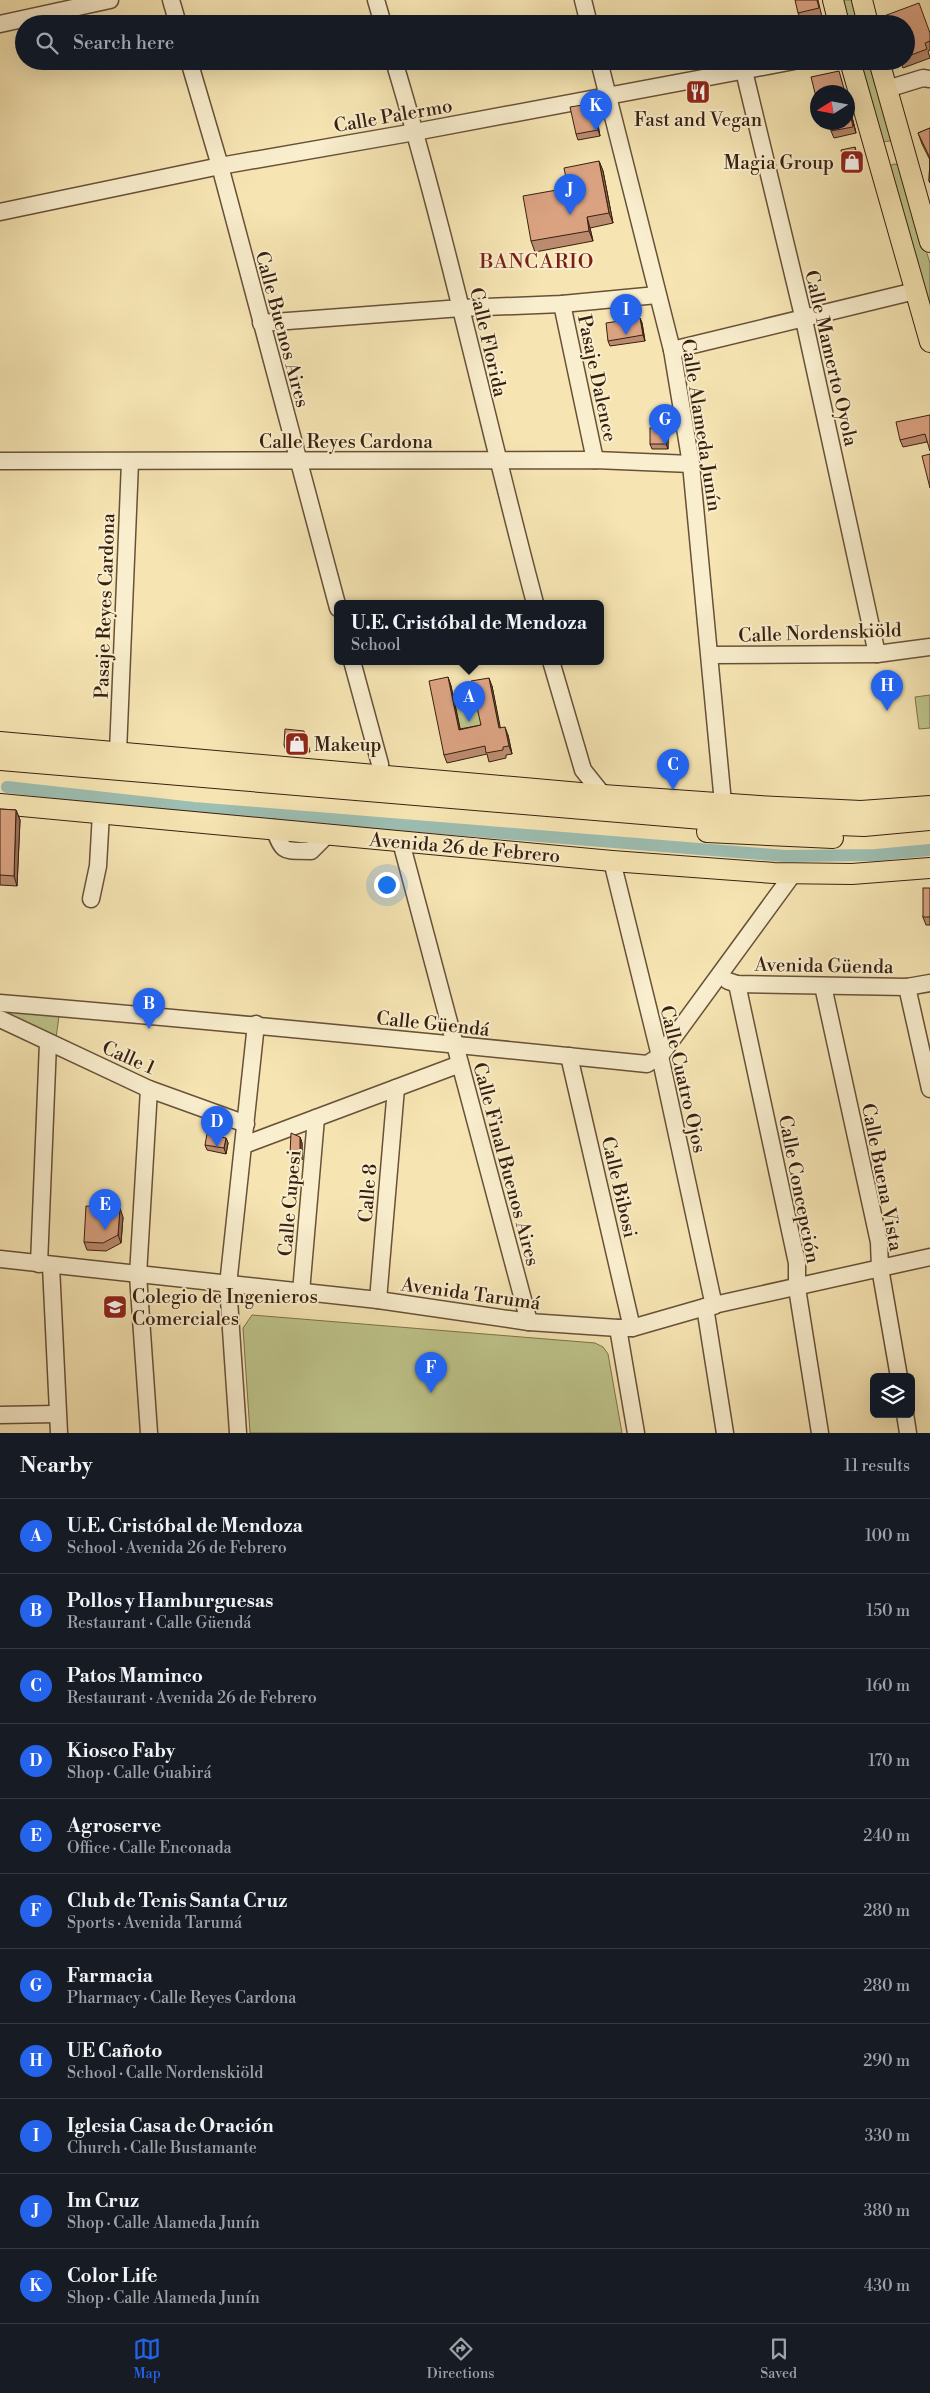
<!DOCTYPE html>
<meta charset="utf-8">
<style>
:root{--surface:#171b24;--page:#20242c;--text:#f1f3f6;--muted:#9ea1a6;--line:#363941;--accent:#2563eb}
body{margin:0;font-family:"Libre Bodoni",serif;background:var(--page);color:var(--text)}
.controls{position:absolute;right:15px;bottom:15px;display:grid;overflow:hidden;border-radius:8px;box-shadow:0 5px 20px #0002}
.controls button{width:45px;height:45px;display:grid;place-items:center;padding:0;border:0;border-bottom:1px solid var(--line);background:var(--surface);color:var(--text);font:25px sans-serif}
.compass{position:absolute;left:810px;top:85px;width:45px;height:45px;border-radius:50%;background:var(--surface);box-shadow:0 5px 20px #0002;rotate:259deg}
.you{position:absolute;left:386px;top:884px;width:18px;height:18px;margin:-12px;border:4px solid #fff;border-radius:50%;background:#1a73e8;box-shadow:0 0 0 8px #1a73e833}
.badge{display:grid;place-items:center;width:32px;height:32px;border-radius:50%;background:var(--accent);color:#fff;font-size:16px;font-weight:700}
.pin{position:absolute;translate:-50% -41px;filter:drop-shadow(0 1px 2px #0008)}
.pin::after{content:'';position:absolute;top:26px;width:18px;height:15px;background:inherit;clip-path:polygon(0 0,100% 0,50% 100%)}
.popup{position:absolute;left:334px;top:600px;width:270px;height:65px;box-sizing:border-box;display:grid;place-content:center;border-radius:8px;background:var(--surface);filter:drop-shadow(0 1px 4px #0005);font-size:16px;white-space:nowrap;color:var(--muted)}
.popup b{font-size:19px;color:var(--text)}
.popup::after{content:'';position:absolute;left:50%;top:100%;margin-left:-10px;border:10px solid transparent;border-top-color:var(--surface)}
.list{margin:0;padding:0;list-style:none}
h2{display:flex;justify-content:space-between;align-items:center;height:65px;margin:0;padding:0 20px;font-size:21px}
h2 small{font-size:16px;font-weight:400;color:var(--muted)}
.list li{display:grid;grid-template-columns:32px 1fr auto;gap:15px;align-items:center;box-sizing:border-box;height:75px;padding:0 20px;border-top:1px solid var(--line)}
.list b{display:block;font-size:19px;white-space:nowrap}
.list p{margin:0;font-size:16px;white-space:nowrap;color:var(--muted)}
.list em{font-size:16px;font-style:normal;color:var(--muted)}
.icon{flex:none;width:28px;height:28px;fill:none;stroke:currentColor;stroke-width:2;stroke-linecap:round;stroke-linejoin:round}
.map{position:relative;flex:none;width:930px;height:1433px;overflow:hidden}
.search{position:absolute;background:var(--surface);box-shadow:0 5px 20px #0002;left:15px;right:15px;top:15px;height:55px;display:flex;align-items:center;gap:12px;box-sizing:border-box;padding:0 18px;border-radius:28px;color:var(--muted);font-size:19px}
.sheet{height:890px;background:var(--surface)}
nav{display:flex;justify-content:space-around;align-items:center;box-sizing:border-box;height:70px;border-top:1px solid var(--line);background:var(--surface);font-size:14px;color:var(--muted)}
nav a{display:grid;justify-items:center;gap:2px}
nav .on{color:var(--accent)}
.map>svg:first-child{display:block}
</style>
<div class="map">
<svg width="930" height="1433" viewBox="0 0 930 1433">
<rect width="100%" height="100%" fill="#f6e5b3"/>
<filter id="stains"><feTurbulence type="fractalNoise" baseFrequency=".004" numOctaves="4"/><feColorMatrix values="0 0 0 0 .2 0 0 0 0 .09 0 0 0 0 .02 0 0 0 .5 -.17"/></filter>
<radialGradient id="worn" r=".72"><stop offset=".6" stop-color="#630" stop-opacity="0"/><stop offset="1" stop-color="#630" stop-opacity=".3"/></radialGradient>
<!-- green -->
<g fill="#bec48b" stroke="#7b724e">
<polygon points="836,0 856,0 862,24 843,24"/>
<polygon points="854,61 873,61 894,136 890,141 879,142"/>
<polygon points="894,164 899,165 930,263 930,327 889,166"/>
<polygon points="474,689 484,733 462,738 453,694"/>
<polygon points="930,695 930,728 919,729 915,697"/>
<polygon points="8,1011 59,1016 56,1038 6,1013"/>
<polygon points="252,1315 595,1343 603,1347 608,1354 622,1433 250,1433 243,1328"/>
</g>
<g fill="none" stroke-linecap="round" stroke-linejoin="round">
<!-- canal -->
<polyline stroke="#9dbeb2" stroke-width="12" points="7,787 194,808 785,856 876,855 930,850"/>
<defs>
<g id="minor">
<polyline points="171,0 178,24"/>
<polyline points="376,0 383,24"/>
<polyline points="583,0 589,24"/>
<polyline points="0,24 110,0"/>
<polyline points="189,61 220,166 338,608"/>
<path d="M394,61c54,179 93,362 141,542"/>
<polyline points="599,61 672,350 691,464 723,803"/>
<polyline points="744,71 804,320 877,654"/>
<polyline points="887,89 923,78 930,79"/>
<polyline points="0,212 220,166 415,132 794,61"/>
<polyline points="562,304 595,460"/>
<polyline points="261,323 461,308 562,304 657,295"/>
<polyline points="672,350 915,291"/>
<polyline points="0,461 595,460 691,464"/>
<polyline points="711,655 877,654 930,647"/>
<polyline points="352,661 380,764 380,775"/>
<polyline points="551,661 583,770 603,795"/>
<polyline points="118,752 130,462"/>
<path d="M274,828c9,27 11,22 37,23l17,-17"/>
<polyline points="401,842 529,1322"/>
<polyline points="612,861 660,1056 714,1306"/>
<polyline points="91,899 98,866 101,813"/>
<polyline points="728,981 737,984 907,987 930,983"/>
<polyline points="737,984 797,1263 797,1288 820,1433"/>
<polyline points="823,986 879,1242 880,1268 899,1377"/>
<polyline points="907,987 930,1089"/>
<path d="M0,1003c216,18 432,39 647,61l13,-8 133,-182"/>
<polyline points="0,1019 149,1089 246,1124"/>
<polyline points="569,1056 632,1328"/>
<polyline points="244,1145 460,1064"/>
<polyline points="0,1259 378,1300 529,1322 618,1328 632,1328 705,1307 930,1257"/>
<polyline points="39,1264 48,1043"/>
<polyline points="51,1266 59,1433"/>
<polyline points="301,1292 316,1118"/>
<polyline points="378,1300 396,1088"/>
<polyline points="705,1307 725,1433"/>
<polyline points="618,1328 636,1433"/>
<polyline points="905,1414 908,1433"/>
<polyline points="0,1415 57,1414"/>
<polyline points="149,1433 138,1275 149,1089"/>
<polyline points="238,1433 228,1285 256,1024"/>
</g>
<g id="major">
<polyline points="833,0 839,24"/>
<polyline points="862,0 868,24"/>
<polyline points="850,61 930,342"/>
<polyline points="879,61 930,242"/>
<polyline points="0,742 603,795 759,806 861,811 930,806"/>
<polyline points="0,760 714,820 864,826 930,820"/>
<polyline points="0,804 612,861 774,873 852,874 930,868"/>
<polyline points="707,832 833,838"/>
</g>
</defs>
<!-- minor casing -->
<use href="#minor" stroke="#685139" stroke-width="19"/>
<!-- major casing -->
<use href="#major" stroke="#382010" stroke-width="22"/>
<!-- minor -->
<use href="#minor" stroke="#f9eece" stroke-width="16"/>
<!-- major -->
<use href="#major" stroke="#f6e5b3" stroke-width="20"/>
</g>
<!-- wall -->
<g fill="#bb8b6f" stroke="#382010">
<polygon points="818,0 822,17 802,22 798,13"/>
<polygon points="906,24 930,33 930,50 928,51 930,58 903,68 900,61 906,61"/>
<polygon points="848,101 856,133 834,138 831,131 848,122"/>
<polygon points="596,114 600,136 578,140 576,134"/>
<polygon points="930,128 930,183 929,181 930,160 922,144 918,133"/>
<polygon points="857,153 860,169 846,172 844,166"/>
<polygon points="599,161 603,171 613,223 590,228 593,241 535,252 531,241 568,188"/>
<polygon points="640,318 642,323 645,341 610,346 608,341"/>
<polygon points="930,415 927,442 903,447 900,440"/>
<polygon points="666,428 668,433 668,449 652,449 650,444"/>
<polygon points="448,677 451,686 460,729 481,725 492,686 500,728 508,735 512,754 506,755 506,758 489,762 487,754 447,763 444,755"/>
<polygon points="306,736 310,752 286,751 284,745"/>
<polygon points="0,809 16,810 20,820 17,886 0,885"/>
<polygon points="930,888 930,925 926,925 923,917"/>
<polygon points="300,1137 302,1143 302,1160 292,1159 290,1154"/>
<polygon points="226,1138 228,1143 226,1154 207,1150 205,1145"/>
<polygon points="123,1217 121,1243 106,1251 87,1250 84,1242"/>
</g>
<!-- shaded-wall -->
<g fill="#99715a" stroke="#382010">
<polygon points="848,101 856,133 848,104"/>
<polygon points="594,108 596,114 600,136 598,130"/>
<polygon points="855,147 857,153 860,169 858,164"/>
<polygon points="599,161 603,171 613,223 609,213"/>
<polygon points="587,217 590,228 593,241 589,231"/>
<polygon points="640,318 642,323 645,341 643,335"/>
<polygon points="666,428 668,433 668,449 666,444"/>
<polygon points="448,677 451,686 462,738 459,730"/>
<polygon points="489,678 492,686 502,736 499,728"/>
<polygon points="505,727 508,735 512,754 509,746"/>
<polygon points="16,810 20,820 17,886 14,876"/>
<polygon points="300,1137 302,1143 302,1160 300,1154"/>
<polygon points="226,1138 228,1143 226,1154 224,1148"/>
<polygon points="120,1208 123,1217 121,1243 118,1235"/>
</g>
<!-- building -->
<g fill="#daa281" stroke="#382010">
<polygon points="795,0 817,0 819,8 798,13"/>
<polygon points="919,3 930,33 930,41 925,43 927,49 906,57 906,24 887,24 884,16"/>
<polygon points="839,71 845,92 818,92 818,105 811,77"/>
<polygon points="589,104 594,108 598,130 576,134 570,107"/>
<polygon points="848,104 853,127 831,131 829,122 848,122"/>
<polygon points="930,128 930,181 929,181 930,158 918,133"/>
<polygon points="855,147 858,164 844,166 841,150"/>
<polygon points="599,161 609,213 587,217 589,231 531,241 523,196 568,188 564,168"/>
<polygon points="640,318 643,335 608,341 606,323"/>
<polygon points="930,415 930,451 925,434 900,440 896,422"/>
<rect x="650" y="428" width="16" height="16"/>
<polygon points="930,454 930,488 922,456"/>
<polygon points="448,677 459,730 481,725 471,681 489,678 499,728 505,727 509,746 503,747 503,750 486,753 485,746 444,755 429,681"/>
<polygon points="285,729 304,731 308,747 284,745"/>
<polygon points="0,809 16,810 14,876 0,875"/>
<rect x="923" y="888" width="7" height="29"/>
<polygon points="291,1133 300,1137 300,1154 290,1154"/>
<polygon points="207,1134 226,1138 224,1148 205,1145"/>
<polygon points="86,1206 120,1208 118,1235 103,1243 84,1242"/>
</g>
<!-- icons -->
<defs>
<symbol id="restaurant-square" viewBox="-11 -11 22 22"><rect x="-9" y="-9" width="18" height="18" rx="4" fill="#8f2418" stroke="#f9eece"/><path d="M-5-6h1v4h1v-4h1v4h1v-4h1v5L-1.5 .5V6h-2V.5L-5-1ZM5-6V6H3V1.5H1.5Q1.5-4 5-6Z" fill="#fff"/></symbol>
<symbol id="shop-square" viewBox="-11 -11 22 22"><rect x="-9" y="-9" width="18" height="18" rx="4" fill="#8f2418" stroke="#f9eece"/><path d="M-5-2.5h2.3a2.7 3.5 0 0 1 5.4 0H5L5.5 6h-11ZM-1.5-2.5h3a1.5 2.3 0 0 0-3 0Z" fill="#fff"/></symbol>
<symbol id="school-square" viewBox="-11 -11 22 22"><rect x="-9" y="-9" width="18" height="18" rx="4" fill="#8f2418" stroke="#f9eece"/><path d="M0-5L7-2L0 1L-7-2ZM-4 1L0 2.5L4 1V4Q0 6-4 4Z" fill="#fff"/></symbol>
</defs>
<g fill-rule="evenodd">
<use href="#restaurant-square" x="684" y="78" width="28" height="28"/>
<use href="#shop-square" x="838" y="148" width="28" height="28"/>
<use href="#shop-square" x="283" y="730" width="28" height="28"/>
<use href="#school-square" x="101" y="1293" width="28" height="28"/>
</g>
<g text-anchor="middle" stroke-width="4" stroke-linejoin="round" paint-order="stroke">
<!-- street labels -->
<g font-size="19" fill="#382010" stroke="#f9eece">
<text transform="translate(393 115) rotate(-10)" y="7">Calle Palermo</text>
<text transform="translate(283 329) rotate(75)" y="7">Calle Buenos Aires</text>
<text transform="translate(489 342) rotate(77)" y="7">Calle Florida</text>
<text transform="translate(832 358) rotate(77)" y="7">Calle Mamerto Oyola</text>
<text transform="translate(598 378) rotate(78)" y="7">Pasaje Dalence</text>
<text transform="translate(702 425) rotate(81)" y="7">Calle Alameda Junín</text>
<text x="346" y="448">Calle Reyes Cardona</text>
<text transform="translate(104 606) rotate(-88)" y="7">Pasaje Reyes Cardona</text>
<text transform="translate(820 632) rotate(-2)" y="7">Calle Nordenskiöld</text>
<text transform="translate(465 847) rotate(5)" y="7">Avenida 26 de Febrero</text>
<text transform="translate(824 965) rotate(1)" y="7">Avenida Güenda</text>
<text transform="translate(433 1023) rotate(6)" y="7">Calle Güendá</text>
<text transform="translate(129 1057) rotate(24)" y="7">Calle 1</text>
<text transform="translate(684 1079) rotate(77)" y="7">Calle Cuatro Ojos</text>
<text transform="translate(507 1164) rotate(75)" y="7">Calle Final Buenos Aires</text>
<text transform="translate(883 1177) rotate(79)" y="7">Calle Buena Vista</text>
<text transform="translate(620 1187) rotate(77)" y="7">Calle Bibosi</text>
<text transform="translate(800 1189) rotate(79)" y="7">Calle Concepción</text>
<text transform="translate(367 1193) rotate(-85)" y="7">Calle 8</text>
<text transform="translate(289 1203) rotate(-85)" y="7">Calle Cupesi</text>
<text transform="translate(471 1293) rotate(8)" y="7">Avenida Tarumá</text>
</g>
<!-- poi labels -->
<g font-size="19" fill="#382010" stroke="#f9eece" text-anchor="start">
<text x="698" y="126" text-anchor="middle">Fast and Vegan</text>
<text x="834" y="169" text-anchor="end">Magia Group</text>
<text x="314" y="751">Makeup</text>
<text x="132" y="1303">Colegio de Ingenieros<tspan x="132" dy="22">Comerciales</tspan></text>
</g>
<!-- neighbourhood labels -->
<g font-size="20" letter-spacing="1" fill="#7a1f14" stroke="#f9eece">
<text x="537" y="268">BANCARIO</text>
</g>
</g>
<rect width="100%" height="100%" filter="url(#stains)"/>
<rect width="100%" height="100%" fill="url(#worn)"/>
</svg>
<div class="controls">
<button><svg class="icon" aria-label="layers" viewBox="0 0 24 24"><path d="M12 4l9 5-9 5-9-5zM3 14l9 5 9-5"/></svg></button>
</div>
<svg class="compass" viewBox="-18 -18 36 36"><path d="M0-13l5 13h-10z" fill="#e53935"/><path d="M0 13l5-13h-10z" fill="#9ea1a6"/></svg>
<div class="you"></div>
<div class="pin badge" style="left:469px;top:722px">A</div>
<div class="popup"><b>U.E. Cristóbal de Mendoza</b>School</div>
<div class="pin badge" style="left:149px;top:1029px">B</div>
<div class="pin badge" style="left:673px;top:790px">C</div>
<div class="pin badge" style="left:217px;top:1147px">D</div>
<div class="pin badge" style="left:105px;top:1230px">E</div>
<div class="pin badge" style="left:431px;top:1393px">F</div>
<div class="pin badge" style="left:665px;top:445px">G</div>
<div class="pin badge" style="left:887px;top:711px">H</div>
<div class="pin badge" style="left:626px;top:335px">I</div>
<div class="pin badge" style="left:570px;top:215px">J</div>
<div class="pin badge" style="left:596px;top:131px">K</div>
<div class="search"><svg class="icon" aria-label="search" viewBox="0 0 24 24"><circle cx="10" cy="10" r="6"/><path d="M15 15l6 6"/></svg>Search here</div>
</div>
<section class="sheet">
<h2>Nearby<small>11 results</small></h2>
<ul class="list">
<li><span class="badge">A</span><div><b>U.E. Cristóbal de Mendoza</b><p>School · Avenida 26 de Febrero</p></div><em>100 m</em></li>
<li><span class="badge">B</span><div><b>Pollos y Hamburguesas</b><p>Restaurant · Calle Güendá</p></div><em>150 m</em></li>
<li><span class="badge">C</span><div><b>Patos Maminco</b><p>Restaurant · Avenida 26 de Febrero</p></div><em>160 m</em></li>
<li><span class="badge">D</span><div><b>Kiosco Faby</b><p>Shop · Calle Guabirá</p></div><em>170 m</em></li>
<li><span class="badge">E</span><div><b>Agroserve</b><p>Office · Calle Enconada</p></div><em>240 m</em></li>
<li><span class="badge">F</span><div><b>Club de Tenis Santa Cruz</b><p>Sports · Avenida Tarumá</p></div><em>280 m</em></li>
<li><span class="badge">G</span><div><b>Farmacia</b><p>Pharmacy · Calle Reyes Cardona</p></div><em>280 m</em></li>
<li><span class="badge">H</span><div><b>UE Cañoto</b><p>School · Calle Nordenskiöld</p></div><em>290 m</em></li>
<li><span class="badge">I</span><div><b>Iglesia Casa de Oración</b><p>Church · Calle Bustamante</p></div><em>330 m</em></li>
<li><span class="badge">J</span><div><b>Im Cruz</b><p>Shop · Calle Alameda Junín</p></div><em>380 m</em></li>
<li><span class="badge">K</span><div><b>Color Life</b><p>Shop · Calle Alameda Junín</p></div><em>430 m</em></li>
</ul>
</section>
<nav>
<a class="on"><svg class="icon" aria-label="map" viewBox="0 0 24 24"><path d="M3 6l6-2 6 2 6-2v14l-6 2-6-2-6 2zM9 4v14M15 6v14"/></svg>Map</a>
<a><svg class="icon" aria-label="directions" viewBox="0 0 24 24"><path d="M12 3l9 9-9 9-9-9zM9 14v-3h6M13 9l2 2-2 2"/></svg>Directions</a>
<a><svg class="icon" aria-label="saved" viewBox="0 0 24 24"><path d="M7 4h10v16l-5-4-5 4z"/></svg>Saved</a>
</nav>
